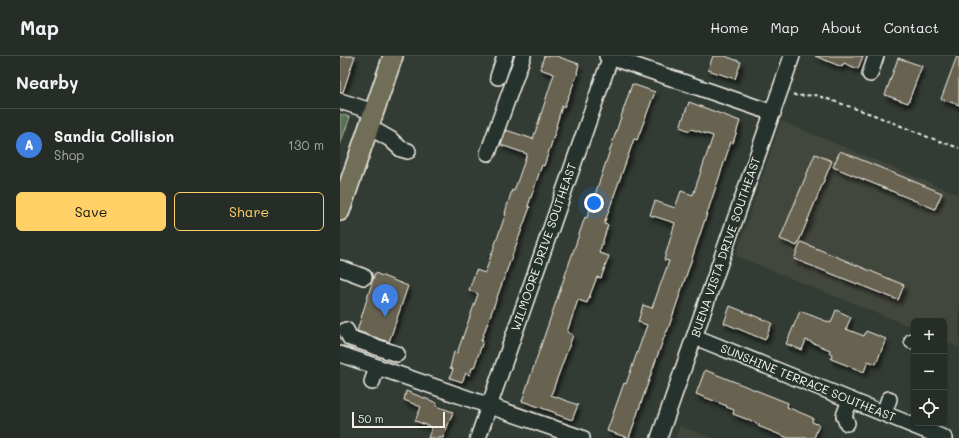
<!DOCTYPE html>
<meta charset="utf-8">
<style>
:root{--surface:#262d27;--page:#323933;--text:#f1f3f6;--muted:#a4a8a7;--line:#424944;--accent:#ffd166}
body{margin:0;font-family:Mali,sans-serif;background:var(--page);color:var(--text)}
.controls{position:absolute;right:12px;bottom:12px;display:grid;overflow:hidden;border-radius:6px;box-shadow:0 1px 3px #0004}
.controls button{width:36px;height:36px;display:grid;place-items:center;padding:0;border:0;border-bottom:1px solid var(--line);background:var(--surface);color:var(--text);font:20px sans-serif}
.scale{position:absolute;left:12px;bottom:10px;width:93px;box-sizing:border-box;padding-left:4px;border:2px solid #f4f1e8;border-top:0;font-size:11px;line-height:14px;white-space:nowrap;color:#f4f1e8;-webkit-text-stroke:3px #26332d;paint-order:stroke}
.you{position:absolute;left:254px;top:147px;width:14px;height:14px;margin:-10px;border:3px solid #fff;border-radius:50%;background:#1a73e8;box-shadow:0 0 0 6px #1a73e833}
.badge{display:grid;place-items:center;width:26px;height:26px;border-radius:50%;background:var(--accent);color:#fff;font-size:13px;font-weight:700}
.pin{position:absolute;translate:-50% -33px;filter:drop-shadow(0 1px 2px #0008)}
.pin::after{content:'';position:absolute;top:21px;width:14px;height:12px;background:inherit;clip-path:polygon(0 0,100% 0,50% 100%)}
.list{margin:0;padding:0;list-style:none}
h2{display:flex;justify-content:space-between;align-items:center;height:52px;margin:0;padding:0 16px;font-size:17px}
h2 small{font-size:13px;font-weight:400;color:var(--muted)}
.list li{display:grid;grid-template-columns:26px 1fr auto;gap:12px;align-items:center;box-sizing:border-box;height:72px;padding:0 16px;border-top:1px solid var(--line)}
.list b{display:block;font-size:15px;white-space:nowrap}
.list p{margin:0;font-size:13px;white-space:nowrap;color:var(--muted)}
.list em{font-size:13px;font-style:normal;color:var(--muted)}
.actions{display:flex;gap:8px;padding:12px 16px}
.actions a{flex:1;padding:9px 0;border:1px solid var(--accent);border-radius:6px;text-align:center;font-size:14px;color:var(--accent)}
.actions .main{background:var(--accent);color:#111}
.icon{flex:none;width:22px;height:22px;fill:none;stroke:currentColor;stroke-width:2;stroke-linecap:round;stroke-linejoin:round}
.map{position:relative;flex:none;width:619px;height:382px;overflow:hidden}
header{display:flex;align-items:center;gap:24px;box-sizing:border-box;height:56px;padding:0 20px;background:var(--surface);border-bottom:1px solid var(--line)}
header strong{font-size:19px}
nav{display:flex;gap:22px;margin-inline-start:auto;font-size:14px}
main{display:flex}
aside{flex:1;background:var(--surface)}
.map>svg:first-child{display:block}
</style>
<header>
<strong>Map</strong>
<nav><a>Home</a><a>Map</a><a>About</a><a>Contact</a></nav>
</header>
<main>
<aside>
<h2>Nearby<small></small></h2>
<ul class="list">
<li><span class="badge" style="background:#3f7fe0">A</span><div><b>Sandia Collision</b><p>Shop</p></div><em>130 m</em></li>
</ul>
<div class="actions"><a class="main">Save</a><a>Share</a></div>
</aside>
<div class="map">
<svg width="619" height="382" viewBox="0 0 619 382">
<defs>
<filter id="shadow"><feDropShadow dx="2.5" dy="4.5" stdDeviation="2" flood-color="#0009"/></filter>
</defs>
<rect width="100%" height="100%" fill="#333c34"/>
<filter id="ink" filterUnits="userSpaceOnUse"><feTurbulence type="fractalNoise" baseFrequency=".025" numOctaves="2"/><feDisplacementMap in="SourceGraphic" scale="8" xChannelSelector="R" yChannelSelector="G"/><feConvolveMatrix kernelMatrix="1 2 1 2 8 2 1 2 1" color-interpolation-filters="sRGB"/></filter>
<g filter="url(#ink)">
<!-- built -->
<g fill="#43473d">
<polygon points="441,65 619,139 619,291 604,285 604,265 574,265 574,272 396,200"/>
<polygon points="340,370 371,382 336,382"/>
</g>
<!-- green -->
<polygon fill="#5a7053" stroke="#a7b09e" points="0,58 10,61 0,89"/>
<!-- building -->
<g fill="#686251" stroke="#f4f1e8" filter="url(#shadow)">
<polygon points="0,0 15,0 3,36 0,36"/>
<polygon points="204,0 216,0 239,8 237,17 238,17 224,51 222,50 216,70 217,70 213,83 204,110 202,109 188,150 190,151 141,285 143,285 134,312 132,312 130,319 126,317 122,326 110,322 113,313 110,312 114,296 117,297 138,238 129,234 136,214 145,217 166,157 165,157 172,134 174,135 187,98 161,89 166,74 193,83 214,18 200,13"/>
<polygon points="373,0 385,0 401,6 395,23 368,14"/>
<polygon points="475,0 523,0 518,13 504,7 502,11"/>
<polygon points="617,0 619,0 619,49 601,43"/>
<polygon points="558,2 582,10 568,47 545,39"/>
<polygon points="292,28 315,36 297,84 294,83 264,168 268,169 259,197 269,200 261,222 257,221 247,247 238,244 227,276 233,279 211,339 238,349 232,364 215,358 216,357 182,345 245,161 247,162 265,109"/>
<polygon points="349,46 400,65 393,87 391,86 335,253 327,276 326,276 317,301 289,382 267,375 284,327 286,328 307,269 298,266 303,249 312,252 329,205 324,204 335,167 310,159 315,145 335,152 341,135 353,139 373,80 351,73 350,75 340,71"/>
<polygon points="500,95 602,137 595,153 493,111"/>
<polygon points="475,98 492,105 457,190 440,183"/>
<polygon points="461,186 564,229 558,244 454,203"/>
<polygon points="35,217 68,230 49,286 17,275"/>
<polygon points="390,250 432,267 425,284 384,267"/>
<polygon points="496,254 511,261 506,273 524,280 526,275 546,283 536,308 528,305 524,316 491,303 492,298 489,297 490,294 466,284 462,294 446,288 460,255 491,267"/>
<polygon points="365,314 448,347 447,351 473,362 472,366 479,369 474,382 448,382 418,370 419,368 393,358 394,354 386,351 387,350 356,338"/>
<polygon points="66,335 97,347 96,350 113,356 103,382 88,382 92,371 75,365 81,351 64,344"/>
</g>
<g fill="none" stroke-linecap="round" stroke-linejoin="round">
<defs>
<g id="minor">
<polyline points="267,0 433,57"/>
<polyline points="530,18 536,0"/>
<polyline points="158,21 165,0"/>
<polyline points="0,45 34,56"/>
<polyline points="29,71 50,83 61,93 68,95"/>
<polyline points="148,97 183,0"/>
<polyline points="0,212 24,221"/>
<polyline points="6,274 10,282 57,298"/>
<polyline points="355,281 604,382"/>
<polyline points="572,285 574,285"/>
<polyline points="0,298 242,382"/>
<polyline points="32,326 37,311"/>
<polyline points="544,357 549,343"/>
<polyline points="507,367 504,360 510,344"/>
<polyline points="138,382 271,0"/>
<polyline points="319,382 452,0"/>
</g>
<polyline id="major" points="0,155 53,0"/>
</defs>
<!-- minor casing -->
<use href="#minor" stroke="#f4f1e8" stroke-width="18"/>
<!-- major casing -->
<use href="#major" stroke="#f4f1e8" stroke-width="22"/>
<!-- path -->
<polyline stroke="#f4f1e8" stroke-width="2" stroke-dasharray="4 3" stroke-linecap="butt" points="453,38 457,40 476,39 534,59 588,81 619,92"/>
<!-- minor -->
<use href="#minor" stroke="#26332d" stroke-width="15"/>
<!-- major -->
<use href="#major" stroke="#716e59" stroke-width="19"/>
</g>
</g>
<g text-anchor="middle" stroke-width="3" stroke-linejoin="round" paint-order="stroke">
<!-- street labels -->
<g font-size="12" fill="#f4f1e8" stroke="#26332d">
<text transform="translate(204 191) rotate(-71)" y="4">WILMOORE DRIVE SOUTHEAST</text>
<text transform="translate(386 191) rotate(-71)" y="4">BUENA VISTA DRIVE SOUTHEAST</text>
<text transform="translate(468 327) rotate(22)" y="4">SUNSHINE TERRACE SOUTHEAST</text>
</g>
</g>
</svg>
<div class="controls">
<button>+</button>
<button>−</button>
<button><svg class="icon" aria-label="locate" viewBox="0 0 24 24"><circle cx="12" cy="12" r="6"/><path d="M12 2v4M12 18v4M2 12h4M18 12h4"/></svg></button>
</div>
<div class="scale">50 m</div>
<div class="you"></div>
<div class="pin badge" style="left:45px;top:261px;background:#3f7fe0">A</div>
</div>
</main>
